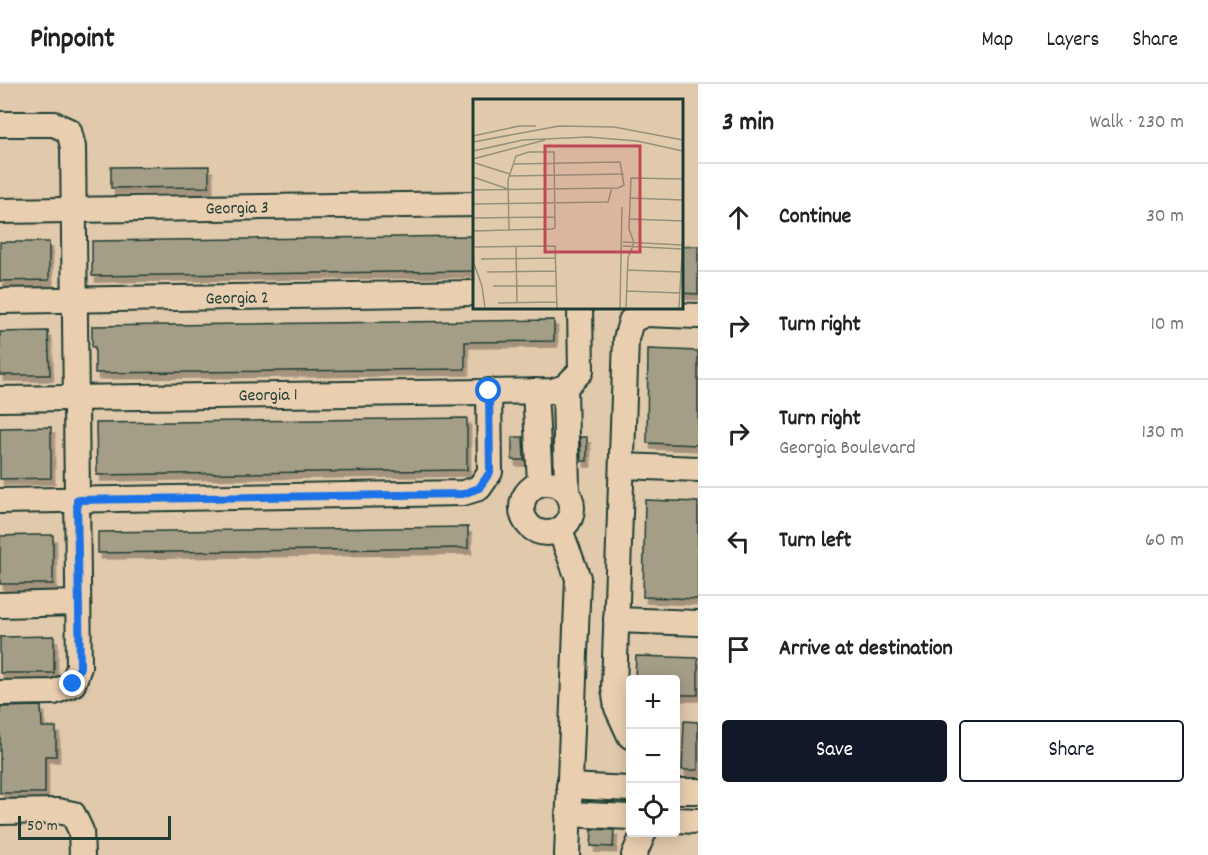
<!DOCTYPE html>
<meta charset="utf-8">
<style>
:root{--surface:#fff;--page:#f2f2f2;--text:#222;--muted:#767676;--line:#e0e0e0;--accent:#111827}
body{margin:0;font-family:Dekko,sans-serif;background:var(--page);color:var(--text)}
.controls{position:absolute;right:18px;bottom:18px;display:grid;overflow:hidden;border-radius:6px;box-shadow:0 3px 15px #0003}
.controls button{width:54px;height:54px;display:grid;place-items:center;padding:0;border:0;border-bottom:2px solid var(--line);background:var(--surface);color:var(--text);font:30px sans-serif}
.scale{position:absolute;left:18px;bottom:15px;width:153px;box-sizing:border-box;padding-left:6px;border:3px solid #1f3d34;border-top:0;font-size:16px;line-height:21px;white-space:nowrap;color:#1f3d34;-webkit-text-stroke:4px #e9cfb0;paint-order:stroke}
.stop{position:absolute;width:18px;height:18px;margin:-14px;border:4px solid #1a73e8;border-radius:50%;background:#fff}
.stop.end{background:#1a73e8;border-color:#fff;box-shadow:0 2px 6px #0008}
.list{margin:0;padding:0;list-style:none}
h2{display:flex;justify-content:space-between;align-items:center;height:78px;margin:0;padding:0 24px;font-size:26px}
h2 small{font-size:20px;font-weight:400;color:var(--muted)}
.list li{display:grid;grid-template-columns:39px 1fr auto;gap:18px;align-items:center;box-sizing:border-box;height:108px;padding:0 24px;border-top:2px solid var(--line)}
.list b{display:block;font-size:22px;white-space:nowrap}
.list p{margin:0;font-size:20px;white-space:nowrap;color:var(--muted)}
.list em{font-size:20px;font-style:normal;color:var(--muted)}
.actions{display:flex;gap:12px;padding:18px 24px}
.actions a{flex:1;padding:14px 0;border:2px solid var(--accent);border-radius:6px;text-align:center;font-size:21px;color:var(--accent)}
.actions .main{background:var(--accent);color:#fff}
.icon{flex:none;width:33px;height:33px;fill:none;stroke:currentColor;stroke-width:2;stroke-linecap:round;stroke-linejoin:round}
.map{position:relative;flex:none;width:698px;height:771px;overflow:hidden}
header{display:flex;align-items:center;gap:36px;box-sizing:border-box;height:84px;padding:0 30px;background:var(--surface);border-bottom:2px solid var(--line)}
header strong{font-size:28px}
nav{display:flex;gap:33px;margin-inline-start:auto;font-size:21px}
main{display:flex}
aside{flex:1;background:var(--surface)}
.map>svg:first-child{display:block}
</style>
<header>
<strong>Pinpoint</strong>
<nav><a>Map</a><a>Layers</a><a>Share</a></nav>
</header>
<main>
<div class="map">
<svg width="698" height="771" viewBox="0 0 698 771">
<defs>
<filter id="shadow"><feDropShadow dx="3.5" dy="6" stdDeviation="0" flood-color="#0004"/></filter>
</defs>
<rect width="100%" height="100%" fill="#e1c9ab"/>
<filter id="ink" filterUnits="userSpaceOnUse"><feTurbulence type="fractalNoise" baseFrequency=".0167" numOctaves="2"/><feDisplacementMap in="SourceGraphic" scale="12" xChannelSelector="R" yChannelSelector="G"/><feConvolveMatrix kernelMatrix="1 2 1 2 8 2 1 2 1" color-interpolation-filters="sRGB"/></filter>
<g filter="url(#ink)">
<!-- building -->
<g fill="#a59e86" stroke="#1f3d34" stroke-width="1.5" filter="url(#shadow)">
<polygon points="209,82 209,103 111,104 111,83"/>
<polygon points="474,152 474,187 92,192 92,157"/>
<polygon points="0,158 49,158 49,196 0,197"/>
<polygon points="681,162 698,162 698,210 681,209"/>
<polygon points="554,236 554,257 465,258 465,285 95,289 95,263 92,263 92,242"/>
<polygon points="48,247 50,291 0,291 0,248"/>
<polygon points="648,265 698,267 698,361 647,359"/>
<polygon points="467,334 467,386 97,391 96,339"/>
<polygon points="51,343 51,394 0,395 0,344"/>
<polygon points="512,353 523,353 524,376 512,376"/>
<polygon points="580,353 587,353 587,377 581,377"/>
<polygon points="645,416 698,418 698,515 643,513"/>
<polygon points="468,443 468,464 98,469 98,448"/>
<polygon points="34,451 53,451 53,500 0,500 0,452"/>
<polygon points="54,552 54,589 0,589 0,553"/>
<polygon points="636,572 698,574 698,611 675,611 675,596 635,596"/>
<polygon points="41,622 42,643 56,643 56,672 45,672 45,709 0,709 0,623"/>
<polygon points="684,637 698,638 698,686 682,686"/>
<polygon points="592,745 614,746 613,763 591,762"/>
</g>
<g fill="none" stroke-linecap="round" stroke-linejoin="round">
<defs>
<g id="minor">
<polyline points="0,40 54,40 69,47 73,63 79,583 73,600 54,608 0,609"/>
<polyline points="0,127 475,120"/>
<polyline points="0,217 475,209"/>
<polyline points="565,303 567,407"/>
<polyline points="535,307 540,399"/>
<polyline points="0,315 553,307 565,303 581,287 580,224"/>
<polyline points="622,382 698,385"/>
<circle cx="547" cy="424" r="25"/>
<polyline points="0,417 463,409 479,404 490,388 489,307"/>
<polyline points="560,446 578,494 567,771"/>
<polyline points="0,521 78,519"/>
<polyline points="616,536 698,539"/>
<polyline points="630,652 617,624 614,604 626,255 631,237 645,230 698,232"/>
<polyline points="569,702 630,705"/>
<polyline points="676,707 698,707"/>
<polyline points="0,728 58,727 73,730 81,747 82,771"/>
<polyline points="568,730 630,733"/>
<polyline points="676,736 698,737"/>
<polyline points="634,771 644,748"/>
</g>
</defs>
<!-- minor casing -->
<use href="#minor" stroke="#1f3d34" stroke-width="28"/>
<!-- minor -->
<use href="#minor" stroke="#e9cfb0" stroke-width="24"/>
</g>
</g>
<g fill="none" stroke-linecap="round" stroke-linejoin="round" filter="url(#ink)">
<!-- route -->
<polyline stroke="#1a73e8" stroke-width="8" points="73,600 80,583 77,416 463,410 479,404 490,388 489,307"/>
</g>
<g text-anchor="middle" stroke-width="4.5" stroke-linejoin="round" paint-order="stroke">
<!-- street labels -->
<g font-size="18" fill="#1f3d34" stroke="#e9cfb0">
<text transform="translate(237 123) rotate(-1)" y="6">Georgia 3</text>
<text transform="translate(237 213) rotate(-1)" y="6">Georgia 2</text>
<text transform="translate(268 310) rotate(-1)" y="6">Georgia 1</text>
</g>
</g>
<!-- overview -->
<g transform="translate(473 15)">
<rect width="210" height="210" fill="#e1c9ab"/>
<path fill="none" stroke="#93917b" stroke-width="1.5" d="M0,37l46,-10h17M0,43l86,-16 55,1 69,13M0,52l50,-11 65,-3 49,4 46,10M0,60l72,-19M2,64l35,11M41,65l106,-2 4,23 -6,3M36,77l115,-2M0,78l35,12M0,91l145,-2M157,99l53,2M0,105l135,-2 4,-14M0,119l82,-1M156,120l54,2M0,132l36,-1 43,-1 3,-1 -1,-76h-25l-13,4 -8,24 1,50M150,143l59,3M43,147l1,57M150,147l59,3M2,148l80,-1 2,62M8,160l75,-1M0,162l9,25 3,22M154,171l54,2M14,173l69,-1M20,187h63M153,192l54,2M25,204l59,-1M147,209l2,-101M153,209l2,-50 6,-15 -5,-14 2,-51 52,1M206,209l4,-73"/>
<path fill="#bf4857" fill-opacity="0.15" stroke="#bf4857" stroke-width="3" d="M72,47h95v106h-95z"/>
<rect width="210" height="210" fill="none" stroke="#1f3d34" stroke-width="3"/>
</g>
</svg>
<div class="controls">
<button>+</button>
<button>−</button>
<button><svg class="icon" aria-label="locate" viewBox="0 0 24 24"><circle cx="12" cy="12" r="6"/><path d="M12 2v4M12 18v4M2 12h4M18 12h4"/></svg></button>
</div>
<div class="scale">50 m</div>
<div class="stop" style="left:489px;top:307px"></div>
<div class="stop end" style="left:73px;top:600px"></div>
</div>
<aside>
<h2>3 min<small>Walk · 230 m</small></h2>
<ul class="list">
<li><svg class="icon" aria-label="ahead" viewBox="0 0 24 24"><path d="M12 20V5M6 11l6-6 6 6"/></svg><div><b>Continue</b></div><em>30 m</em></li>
<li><svg class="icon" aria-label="right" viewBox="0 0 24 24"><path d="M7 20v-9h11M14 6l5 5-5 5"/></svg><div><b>Turn right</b></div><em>10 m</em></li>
<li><svg class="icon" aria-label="right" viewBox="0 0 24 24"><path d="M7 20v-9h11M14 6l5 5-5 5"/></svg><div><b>Turn right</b><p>Georgia Boulevard</p></div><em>130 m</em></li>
<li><svg class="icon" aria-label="left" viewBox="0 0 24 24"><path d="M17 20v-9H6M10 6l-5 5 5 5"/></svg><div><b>Turn left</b></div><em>60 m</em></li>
<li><svg class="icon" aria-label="arrive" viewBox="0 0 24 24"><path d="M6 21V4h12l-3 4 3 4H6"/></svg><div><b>Arrive at destination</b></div></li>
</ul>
<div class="actions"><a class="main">Save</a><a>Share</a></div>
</aside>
</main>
